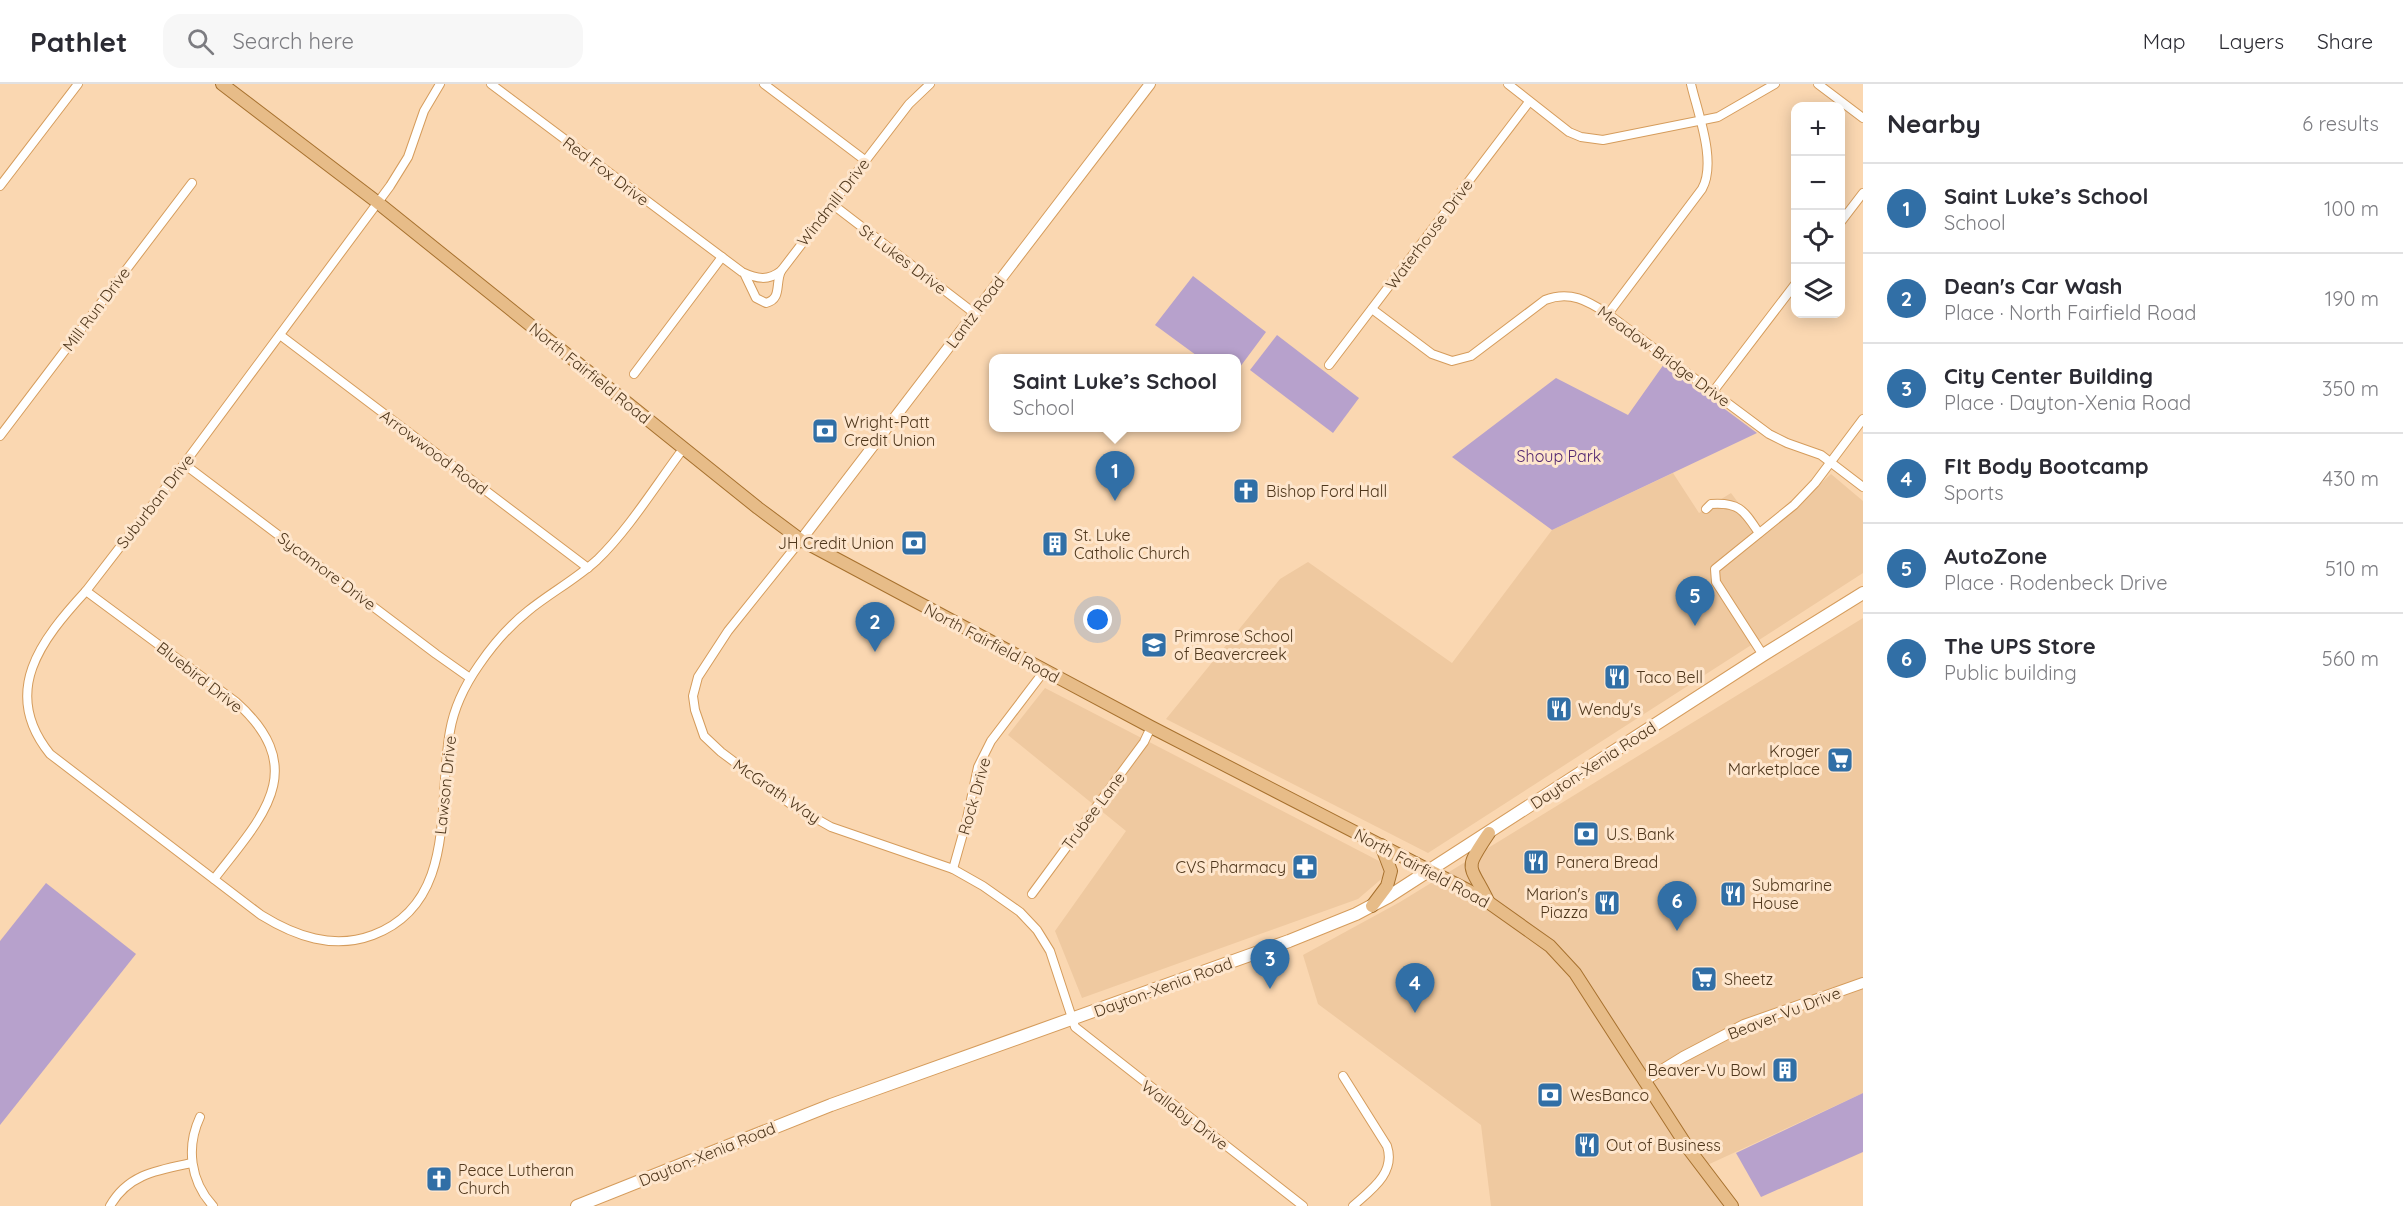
<!DOCTYPE html>
<meta charset="utf-8">
<style>
:root{--surface:#fff;--page:#f7f7f7;--text:#2b2b33;--muted:#7c7c81;--line:#e1e1e2;--accent:#316fa6}
body{margin:0;font-family:Quicksand,sans-serif;background:var(--page);color:var(--text)}
.controls{position:absolute;right:18px;top:18px;display:grid;overflow:hidden;border-radius:12px;box-shadow:0 3px 15px #0003}
.controls button{width:54px;height:54px;display:grid;place-items:center;padding:0;border:0;border-bottom:2px solid var(--line);background:var(--surface);color:var(--text);font:30px sans-serif}
.you{position:absolute;left:1098px;top:536px;width:21px;height:21px;margin:-15px;border:4px solid #fff;border-radius:50%;background:#1a73e8;box-shadow:0 0 0 9px #1a73e833}
.badge{display:grid;place-items:center;width:39px;height:39px;border-radius:50%;background:var(--accent);color:#fff;font-size:20px;font-weight:700}
.pin{position:absolute;translate:-50% -50px;filter:drop-shadow(0 2px 3px #0008)}
.pin::after{content:'';position:absolute;top:32px;width:21px;height:18px;background:inherit;clip-path:polygon(0 0,100% 0,50% 100%)}
.popup{position:absolute;left:989px;top:270px;width:252px;height:78px;box-sizing:border-box;display:grid;place-content:center;border-radius:12px;background:var(--surface);filter:drop-shadow(0 2px 4px #0005);font-size:20px;white-space:nowrap;color:var(--muted)}
.popup b{font-size:22px;color:var(--text)}
.popup::after{content:'';position:absolute;left:50%;top:100%;margin-left:-12px;border:12px solid transparent;border-top-color:var(--surface)}
.list{margin:0;padding:0;list-style:none}
h2{display:flex;justify-content:space-between;align-items:center;height:78px;margin:0;padding:0 24px;font-size:26px}
h2 small{font-size:20px;font-weight:400;color:var(--muted)}
.list li{display:grid;grid-template-columns:39px 1fr auto;gap:18px;align-items:center;box-sizing:border-box;height:90px;padding:0 24px;border-top:2px solid var(--line)}
.list b{display:block;font-size:22px;white-space:nowrap}
.list p{margin:0;font-size:20px;white-space:nowrap;color:var(--muted)}
.list em{font-size:20px;font-style:normal;color:var(--muted)}
.icon{flex:none;width:33px;height:33px;fill:none;stroke:currentColor;stroke-width:2;stroke-linecap:round;stroke-linejoin:round}
.map{position:relative;flex:none;width:1863px;height:1122px;overflow:hidden}
header{display:flex;align-items:center;gap:36px;box-sizing:border-box;height:84px;padding:0 30px;background:var(--surface);border-bottom:2px solid var(--line)}
header strong{font-size:28px}
nav{display:flex;gap:33px;margin-inline-start:auto;font-size:21px}
.search{width:420px;height:54px;background:var(--page);display:flex;align-items:center;gap:15px;box-sizing:border-box;padding:0 21px;border-radius:18px;color:var(--muted);font-size:22px}
main{display:flex}
aside{flex:1;background:var(--surface)}
.map>svg:first-child{display:block}
</style>
<header>
<strong>Pathlet</strong>
<div class="search"><svg class="icon" aria-label="search" viewBox="0 0 24 24"><circle cx="10" cy="10" r="6"/><path d="M15 15l6 6"/></svg>Search here</div>
<nav><a>Map</a><a>Layers</a><a>Share</a></nav>
</header>
<main>
<div class="map">
<svg width="1863" height="1122" viewBox="0 0 1863 1122">
<rect width="100%" height="100%" fill="#fad7b1"/>
<!-- built -->
<g fill="#efc9a0">
<polygon points="1673,389 1699,429 1731,409 1763,452 1831,390 1863,417 1863,489 1428,769 1166,635 1280,495 1308,478 1452,579 1552,446"/>
<polygon points="1863,534 1863,1009 1703,1083 1733,1122 1491,1122 1481,1041 1318,920 1303,871 1400,818"/>
<polygon points="1045,604 1379,777 1386,791 1358,815 1082,914 1055,847 1126,747 1008,651"/>
</g>
<!-- green -->
<g fill="#b7a1cc">
<polygon points="1193,192 1266,248 1237,287 1236,274 1200,274 1155,241"/>
<polygon points="1277,251 1359,314 1333,349 1250,286"/>
<polygon points="1664,280 1757,349 1552,446 1452,373 1556,294 1628,331"/>
<polygon points="46,799 136,870 0,1041 0,857"/>
<polygon points="1863,1009 1863,1068 1761,1113 1736,1069"/>
</g>
<g fill="none" stroke-linecap="round" stroke-linejoin="round">
<defs>
<g id="minor">
<path d="M440,0l-16,27 -16,46 -18,29 -206,278 -98,127c-45,49 -86,101 -36,163l211,161c34,21 72,35 112,20 85,-32 64,-133 77,-204 4,-23 15,-46 29,-66 13,-19 30,-39 49,-54 22,-18 47,-31 69,-51 32,-31 59,-75 86,-111"/>
<path d="M491,0l251,188c15,7 26,9 39,-1l128,-167 21,-20"/>
<polyline points="764,0 866,77"/>
<polyline points="1508,0 1569,48 1581,53 1603,56 1718,33 1775,0"/>
<polyline points="1818,0 1863,34"/>
<polyline points="0,102 78,0"/>
<polyline points="832,120 974,229"/>
<polyline points="1840,139 1863,109"/>
<path d="M745,191l11,23 10,5c16,-4 9,-19 15,-32"/>
<path d="M1372,225l60,45 20,7 19,-5 74,-56c25,-10 43,1 63,14l161,120 18,9 34,12 42,32"/>
<path d="M1608,230l94,-125c15,-27 -4,-75 -11,-105"/>
<polyline points="280,251 588,484"/>
<polyline points="1329,281 1529,18"/>
<polyline points="634,290 722,173"/>
<polyline points="1712,309 1796,199"/>
<polyline points="0,352 192,99"/>
<polyline points="184,380 436,570 470,594"/>
<path d="M1706,425l5,-5c29,-2 33,7 48,29"/>
<polyline points="801,456 728,547 698,593 693,612 695,626 704,652 721,668 792,721 831,743 953,785 983,802 1020,828 1037,846 1050,867 1075,943 1303,1122"/>
<path d="M86,507l150,111c76,68 25,116 -22,177"/>
<polyline points="1763,571 1716,498 1715,485 1794,421 1815,399 1863,335"/>
<polyline points="953,785 966,739 978,683 991,657 1045,586"/>
<polyline points="1032,810 1144,658 1151,643"/>
<path d="M1343,992l44,70c9,27 -16,44 -34,60"/>
<path d="M200,1033c-14,30 -10,64 13,89"/>
<path d="M110,1122c18,-32 48,-36 82,-43"/>
</g>
<g id="tertiary">
<polyline points="801,456 1150,0"/>
<polyline points="1644,997 1683,973 1744,941 1863,899"/>
</g>
<polyline id="secondary" points="577,1122 831,1021 1289,857 1356,830 1388,813 1763,571 1863,509"/>
<g id="primary">
<polyline points="222,0 377,118 758,424 801,456 1151,643 1481,813 1550,862 1575,889 1688,1064 1732,1122"/>
<path d="M1488,817c-19,-39 -25,-29 1,-68"/>
<polyline points="1372,822 1387,802 1391,787 1381,761"/>
</g>
</defs>
<!-- minor casing -->
<use href="#minor" stroke="#d59c5c" stroke-width="10"/>
<!-- tertiary casing -->
<use href="#tertiary" stroke="#d59c5c" stroke-width="12"/>
<!-- secondary casing -->
<use href="#secondary" stroke="#d59c5c" stroke-width="14"/>
<!-- primary casing -->
<use href="#primary" stroke="#a7712e" stroke-width="14"/>
<!-- minor -->
<use href="#minor" stroke="#fff" stroke-width="8"/>
<!-- tertiary -->
<use href="#tertiary" stroke="#fff" stroke-width="10"/>
<!-- secondary -->
<use href="#secondary" stroke="#fff" stroke-width="12"/>
<!-- primary -->
<use href="#primary" stroke="#e7bc88" stroke-width="12"/>
</g>
<!-- icons -->
<defs>
<symbol id="bank-square" viewBox="-11 -11 22 22"><rect x="-9" y="-9" width="18" height="18" rx="4" fill="#316fa6" stroke="#fee6cd"/><path d="M-6-4H6V4H-6ZM0-2.3a2.3 2.3 0 1 0 0 4.6a2.3 2.3 0 1 0 0-4.6Z" fill="#fff"/></symbol>
<symbol id="church-square" viewBox="-11 -11 22 22"><rect x="-9" y="-9" width="18" height="18" rx="4" fill="#316fa6" stroke="#fee6cd"/><path d="M-1.2-6h2.4v3.5h3.3v2.4h-3.3V6h-2.4V-.1h-3.3v-2.4h3.3Z" fill="#fff"/></symbol>
<symbol id="building-square" viewBox="-11 -11 22 22"><rect x="-9" y="-9" width="18" height="18" rx="4" fill="#316fa6" stroke="#fee6cd"/><path d="M-4-6H4V6H1V3H-1V6H-4ZM-2.5-4.3h1.7v1.8h-1.7ZM.8-4.3h1.7v1.8H.8ZM-2.5-1h1.7V.8h-1.7ZM.8-1h1.7V.8H.8Z" fill="#fff"/></symbol>
<symbol id="school-square" viewBox="-11 -11 22 22"><rect x="-9" y="-9" width="18" height="18" rx="4" fill="#316fa6" stroke="#fee6cd"/><path d="M0-5L7-2L0 1L-7-2ZM-4 1L0 2.5L4 1V4Q0 6-4 4Z" fill="#fff"/></symbol>
<symbol id="restaurant-square" viewBox="-11 -11 22 22"><rect x="-9" y="-9" width="18" height="18" rx="4" fill="#316fa6" stroke="#fee6cd"/><path d="M-5-6h1v4h1v-4h1v4h1v-4h1v5L-1.5 .5V6h-2V.5L-5-1ZM5-6V6H3V1.5H1.5Q1.5-4 5-6Z" fill="#fff"/></symbol>
<symbol id="supermarket-square" viewBox="-11 -11 22 22"><rect x="-9" y="-9" width="18" height="18" rx="4" fill="#316fa6" stroke="#fee6cd"/><path d="M-6-5.5h2.5l.6 2H6L4.5 2H-2.5L-4.4-4H-6ZM-1.5 3.2a1.3 1.3 0 1 0 .1 0ZM3 3.2a1.3 1.3 0 1 0 .1 0Z" fill="#fff"/></symbol>
<symbol id="pharmacy-square" viewBox="-11 -11 22 22"><rect x="-9" y="-9" width="18" height="18" rx="4" fill="#316fa6" stroke="#fee6cd"/><path d="M-2-6h4v4h4v4h-4v4h-4v-4h-4v-4h4Z" fill="#fff"/></symbol>
</defs>
<g fill-rule="evenodd">
<use href="#bank-square" x="810" y="332" width="30" height="30"/>
<use href="#church-square" x="1231" y="392" width="30" height="30"/>
<use href="#bank-square" x="899" y="444" width="30" height="30"/>
<use href="#building-square" x="1040" y="445" width="30" height="30"/>
<use href="#school-square" x="1139" y="546" width="30" height="30"/>
<use href="#restaurant-square" x="1602" y="578" width="30" height="30"/>
<use href="#restaurant-square" x="1544" y="610" width="30" height="30"/>
<use href="#supermarket-square" x="1825" y="661" width="30" height="30"/>
<use href="#bank-square" x="1571" y="735" width="30" height="30"/>
<use href="#restaurant-square" x="1521" y="763" width="30" height="30"/>
<use href="#pharmacy-square" x="1290" y="768" width="30" height="30"/>
<use href="#restaurant-square" x="1718" y="795" width="30" height="30"/>
<use href="#restaurant-square" x="1592" y="804" width="30" height="30"/>
<use href="#supermarket-square" x="1689" y="880" width="30" height="30"/>
<use href="#building-square" x="1770" y="971" width="30" height="30"/>
<use href="#bank-square" x="1535" y="996" width="30" height="30"/>
<use href="#restaurant-square" x="1572" y="1046" width="30" height="30"/>
<use href="#church-square" x="424" y="1080" width="30" height="30"/>
</g>
<g text-anchor="middle" stroke-width="6" stroke-linejoin="round" paint-order="stroke">
<!-- street labels -->
<g font-size="16" fill="#4f371c" stroke="#fee6cd">
<text transform="translate(606 87) rotate(37)" y="6">Red Fox Drive</text>
<text transform="translate(833 118) rotate(-52)" y="6">Windmill Drive</text>
<text transform="translate(1429 150) rotate(-53)" y="6">Waterhouse Drive</text>
<text transform="translate(903 175) rotate(37)" y="6">St Lukes Drive</text>
<text transform="translate(96 225) rotate(-53)" y="6">Mill Run Drive</text>
<text transform="translate(975 228) rotate(-53)" y="6">Lantz Road</text>
<text transform="translate(1664 272) rotate(36)" y="6">Meadow Bridge Drive</text>
<text transform="translate(590 289) rotate(39)" y="6">North Fairfield Road</text>
<text transform="translate(434 368) rotate(37)" y="6">Arrowwood Road</text>
<text transform="translate(155 417) rotate(-52)" y="6">Suburban Drive</text>
<text transform="translate(327 487) rotate(37)" y="6">Sycamore Drive</text>
<text transform="translate(992 559) rotate(28)" y="6">North Fairfield Road</text>
<text transform="translate(200 593) rotate(38)" y="6">Bluebird Drive</text>
<text transform="translate(1593 681) rotate(-33)" y="6">Dayton-Xenia Road</text>
<text transform="translate(445 701) rotate(-84)" y="6">Lawson Drive</text>
<text transform="translate(777 707) rotate(34)" y="6">McGrath Way</text>
<text transform="translate(974 712) rotate(-74)" y="6">Rock Drive</text>
<text transform="translate(1093 727) rotate(-53)" y="6">Trubee Lane</text>
<text transform="translate(1422 784) rotate(28)" y="6">North Fairfield Road</text>
<text transform="translate(1163 903) rotate(-20)" y="6">Dayton-Xenia Road</text>
<text transform="translate(1784 929) rotate(-21)" y="6">Beaver Vu Drive</text>
<text transform="translate(1185 1031) rotate(37)" y="6">Wallaby Drive</text>
<text transform="translate(707 1070) rotate(-22)" y="6">Dayton-Xenia Road</text>
</g>
<!-- poi labels -->
<g font-size="16" fill="#4f371c" stroke="#fee6cd" text-anchor="start">
<text x="844" y="344">Wright-Patt<tspan x="844" dy="18">Credit Union</tspan></text>
<text x="1266" y="413">Bishop Ford Hall</text>
<text x="1074" y="457">St. Luke<tspan x="1074" dy="18">Catholic Church</tspan></text>
<text x="894" y="465" text-anchor="end">JH Credit Union</text>
<text x="1174" y="558">Primrose School<tspan x="1174" dy="18">of Beavercreek</tspan></text>
<text x="1636" y="599">Taco Bell</text>
<text x="1578" y="631">Wendy's</text>
<text x="1820" y="673" text-anchor="end">Kroger<tspan x="1820" dy="18">Marketplace</tspan></text>
<text x="1606" y="756">U.S. Bank</text>
<text x="1556" y="784">Panera Bread</text>
<text x="1286" y="789" text-anchor="end">CVS Pharmacy</text>
<text x="1752" y="807">Submarine<tspan x="1752" dy="18">House</tspan></text>
<text x="1588" y="816" text-anchor="end">Marion's<tspan x="1588" dy="18">Piazza</tspan></text>
<text x="1724" y="901">Sheetz</text>
<text x="1766" y="992" text-anchor="end">Beaver-Vu Bowl</text>
<text x="1570" y="1017">WesBanco</text>
<text x="1606" y="1067">Out of Business</text>
<text x="458" y="1092">Peace Lutheran<tspan x="458" dy="18">Church</tspan></text>
</g>
<!-- park labels -->
<g font-size="16" fill="#532871" stroke="#fee6cd">
<text x="1559" y="378">Shoup Park</text>
</g>
</g>
</svg>
<div class="controls">
<button>+</button>
<button>−</button>
<button><svg class="icon" aria-label="locate" viewBox="0 0 24 24"><circle cx="12" cy="12" r="6"/><path d="M12 2v4M12 18v4M2 12h4M18 12h4"/></svg></button>
<button><svg class="icon" aria-label="layers" viewBox="0 0 24 24"><path d="M12 4l9 5-9 5-9-5zM3 14l9 5 9-5"/></svg></button>
</div>
<div class="you"></div>
<div class="pin badge" style="left:1115px;top:417px">1</div>
<div class="popup"><b>Saint Luke’s School</b>School</div>
<div class="pin badge" style="left:875px;top:568px">2</div>
<div class="pin badge" style="left:1270px;top:905px">3</div>
<div class="pin badge" style="left:1415px;top:929px">4</div>
<div class="pin badge" style="left:1695px;top:542px">5</div>
<div class="pin badge" style="left:1677px;top:847px">6</div>
</div>
<aside>
<h2>Nearby<small>6 results</small></h2>
<ul class="list">
<li><span class="badge">1</span><div><b>Saint Luke’s School</b><p>School</p></div><em>100 m</em></li>
<li><span class="badge">2</span><div><b>Dean's Car Wash</b><p>Place · North Fairfield Road</p></div><em>190 m</em></li>
<li><span class="badge">3</span><div><b>City Center Building</b><p>Place · Dayton-Xenia Road</p></div><em>350 m</em></li>
<li><span class="badge">4</span><div><b>FIt Body Bootcamp</b><p>Sports</p></div><em>430 m</em></li>
<li><span class="badge">5</span><div><b>AutoZone</b><p>Place · Rodenbeck Drive</p></div><em>510 m</em></li>
<li><span class="badge">6</span><div><b>The UPS Store</b><p>Public building</p></div><em>560 m</em></li>
</ul>
</aside>
</main>
